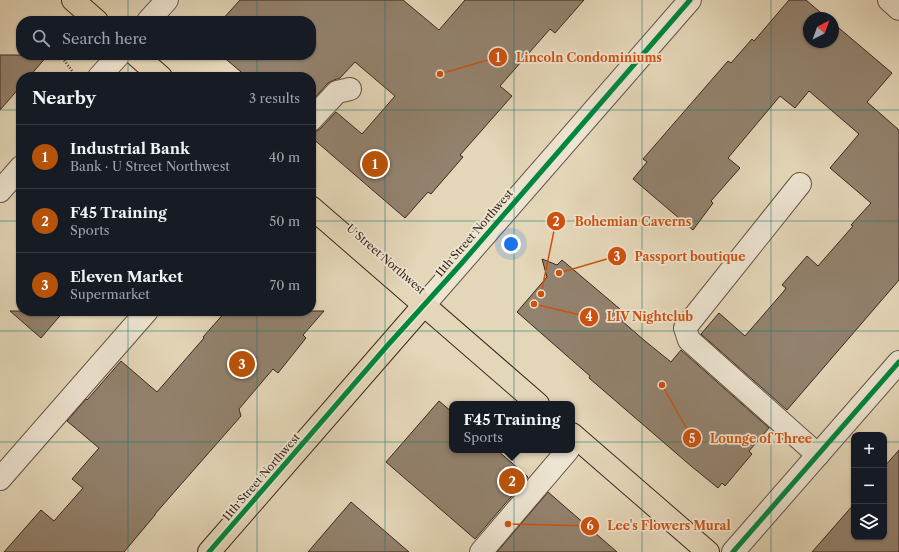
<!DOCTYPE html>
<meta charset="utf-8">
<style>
:root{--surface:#171b24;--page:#20242c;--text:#f1f3f6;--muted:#9ea1a6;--line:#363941;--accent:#b45309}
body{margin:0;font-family:"Libre Caslon Text",serif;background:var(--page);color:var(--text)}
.controls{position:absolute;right:12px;bottom:12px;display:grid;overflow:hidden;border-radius:8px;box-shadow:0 1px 3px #0004}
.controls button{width:36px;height:36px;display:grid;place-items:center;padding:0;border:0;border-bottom:1px solid var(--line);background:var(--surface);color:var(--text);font:20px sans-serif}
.compass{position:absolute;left:803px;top:12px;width:36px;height:36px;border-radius:50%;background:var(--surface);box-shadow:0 1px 3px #0004;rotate:41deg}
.you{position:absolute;left:511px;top:244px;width:14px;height:14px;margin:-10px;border:3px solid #fff;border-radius:50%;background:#1a73e8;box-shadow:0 0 0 6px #1a73e833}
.badge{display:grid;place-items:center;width:26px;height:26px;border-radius:50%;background:var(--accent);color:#fff;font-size:13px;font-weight:700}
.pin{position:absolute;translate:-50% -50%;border:2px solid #fff;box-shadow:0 1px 4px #0006}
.popup{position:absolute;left:449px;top:401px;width:126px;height:52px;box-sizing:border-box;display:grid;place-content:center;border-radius:8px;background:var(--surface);filter:drop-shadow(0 1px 3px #0005);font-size:13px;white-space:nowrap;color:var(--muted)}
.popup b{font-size:15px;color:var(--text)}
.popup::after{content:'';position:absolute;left:50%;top:100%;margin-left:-8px;border:8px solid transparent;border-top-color:var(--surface)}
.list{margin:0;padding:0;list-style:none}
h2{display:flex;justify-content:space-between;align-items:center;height:52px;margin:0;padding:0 16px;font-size:17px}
h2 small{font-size:13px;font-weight:400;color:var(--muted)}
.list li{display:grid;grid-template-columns:26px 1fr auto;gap:12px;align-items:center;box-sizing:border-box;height:64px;padding:0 16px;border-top:1px solid var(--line)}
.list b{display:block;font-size:15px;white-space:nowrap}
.list p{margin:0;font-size:13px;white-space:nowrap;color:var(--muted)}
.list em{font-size:13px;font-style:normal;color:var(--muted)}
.icon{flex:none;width:22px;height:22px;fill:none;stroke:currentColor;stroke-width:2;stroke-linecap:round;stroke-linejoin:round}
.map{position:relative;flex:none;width:899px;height:552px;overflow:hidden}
.search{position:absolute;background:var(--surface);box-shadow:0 1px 3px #0004;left:16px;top:16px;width:300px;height:44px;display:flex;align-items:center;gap:10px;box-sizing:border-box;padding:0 14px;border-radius:16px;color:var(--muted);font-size:15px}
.panel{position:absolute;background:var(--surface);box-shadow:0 1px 3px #0004;left:16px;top:72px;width:300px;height:244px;border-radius:16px}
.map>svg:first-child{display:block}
</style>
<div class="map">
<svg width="899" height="552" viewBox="0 0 899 552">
<rect width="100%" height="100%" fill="#e4d6b8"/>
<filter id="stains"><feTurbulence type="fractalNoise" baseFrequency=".005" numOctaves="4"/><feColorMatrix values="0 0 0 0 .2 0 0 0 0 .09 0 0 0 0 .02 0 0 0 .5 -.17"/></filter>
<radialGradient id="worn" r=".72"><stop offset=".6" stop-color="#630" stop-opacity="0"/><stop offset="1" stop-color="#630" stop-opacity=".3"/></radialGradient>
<!-- building -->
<g fill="#93826e" stroke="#3c281e">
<polygon points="240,0 403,0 439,30 465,0 584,0 555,33 550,29 500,86 512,96 460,155 463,157 431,194 428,192 405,218 311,137 311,132 315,132 320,129 336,112 362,134 395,96 355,62 340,78 334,80 328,83 311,102 311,77 247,77 221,55 311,55 311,21 221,21"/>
<polygon points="789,0 806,0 827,18 809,18 809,42 833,42 833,23 892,73 867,102 899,130 899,280 787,410 701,334 719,313 745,336 784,291 786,288 782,285 807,256 818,266 853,226 851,225 871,203 830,168 859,134 809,91 795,108 780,96 728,158 740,168 711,201 713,203 693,230 633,179 647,162 643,159 728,61 731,63 752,39 754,41"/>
<polygon points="0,55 48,55 29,77 21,77 21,86 0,110"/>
<polygon points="542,259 557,265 562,260 627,315 622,321 645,341 671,362 681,350 769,428 749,451 752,454 725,486 722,483 718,488 691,466 589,378 590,376 517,312 547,277"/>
<polygon points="10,311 64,311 41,338"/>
<polygon points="226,311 324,311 303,335 306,338 278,373 273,369 239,409 241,416 155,514 155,515 124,552 4,552 41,510 54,521 83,488 72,479 99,448 67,421 86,399 87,400 121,361 157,392 204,338 203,337"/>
<polygon points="439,401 452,412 452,450 497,450 528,477 475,539 386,462"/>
<polygon points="899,450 899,552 812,552 854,504 854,537 884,537 884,467"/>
<polygon points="548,492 617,552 497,552"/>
<polygon points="351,502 409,552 308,552"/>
</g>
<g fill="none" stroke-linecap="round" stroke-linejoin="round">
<defs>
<g id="minor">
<polyline points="889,0 899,9"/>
<polyline points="148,21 167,0"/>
<polyline points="99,77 119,55"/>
<polyline points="311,120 337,92 350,89"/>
<polyline points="800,184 685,328 689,340 818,455"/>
<polyline points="0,191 21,167"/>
<polyline points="424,305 690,0"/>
<polyline points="0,479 147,311"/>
<polyline points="481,552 568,450"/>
<polyline points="733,552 899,362"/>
</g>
<g id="major">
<polyline points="73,0 97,21"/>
<polyline points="136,55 161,77"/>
<polyline points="311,207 538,404"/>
<polyline points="572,434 708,552"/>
<polyline points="209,552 424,305"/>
</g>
</defs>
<!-- minor casing -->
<use href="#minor" stroke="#665444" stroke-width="24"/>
<!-- major casing -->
<use href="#major" stroke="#3c281e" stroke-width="24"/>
<!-- path -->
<polyline stroke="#3c281e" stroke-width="2.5" stroke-dasharray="1 2" stroke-linecap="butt" points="69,55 63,59 73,72"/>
<!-- minor -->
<use href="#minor" stroke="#ede4d1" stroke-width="22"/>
<!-- major -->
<use href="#major" stroke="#e4d6b8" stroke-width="22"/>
<defs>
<g id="cycleway">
<polyline points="209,552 387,346 461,264 690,0"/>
<polyline points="733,552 899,362"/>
</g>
</defs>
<!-- cycleway casing -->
<use href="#cycleway" stroke="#ede4d1" stroke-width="8"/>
<!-- cycleway -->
<use href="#cycleway" stroke="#00873e" stroke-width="5"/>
</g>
<!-- grid -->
<path fill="none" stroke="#0f766e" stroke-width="1" stroke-opacity="0.55" d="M128,0v21M257,0v21M385,0v552M514,0v552M642,0v552M771,0v552M128,55v22M257,55v22M0,110h21M311,110h588M0,221h21M311,221h588M128,311v241M257,311v241M0,331h899M0,442h854M884,442h15"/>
<g text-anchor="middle" stroke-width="3.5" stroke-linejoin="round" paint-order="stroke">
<!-- street labels -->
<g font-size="11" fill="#3c281e" stroke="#ede4d1">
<text transform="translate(474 233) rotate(-49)" y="4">11th Street Northwest</text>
<text transform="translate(386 259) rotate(41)" y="4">U Street Northwest</text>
<text transform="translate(261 477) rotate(-49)" y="4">11th Street Northwest</text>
</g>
</g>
<!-- callouts -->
<path fill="none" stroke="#ce520f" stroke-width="1.5" d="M440 74L498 57M541 294L556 221M559 273L617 256M534 304L589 317M662 385L692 438M508 524L590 526"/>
<g fill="#ce520f" stroke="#ede4d1" stroke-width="1.5">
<circle cx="440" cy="74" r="4"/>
<circle cx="541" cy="294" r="4"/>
<circle cx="559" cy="273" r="4"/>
<circle cx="534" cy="304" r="4"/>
<circle cx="662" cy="385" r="4"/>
<circle cx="508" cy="524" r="4"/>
<circle cx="498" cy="57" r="10"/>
<circle cx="556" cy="221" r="10"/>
<circle cx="617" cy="256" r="10"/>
<circle cx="589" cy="317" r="10"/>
<circle cx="692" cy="438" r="10"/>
<circle cx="590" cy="526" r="10"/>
</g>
<g font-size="12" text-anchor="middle" font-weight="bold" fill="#fff">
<text x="498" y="62">1</text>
<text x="556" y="226">2</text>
<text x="617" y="261">3</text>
<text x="589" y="321">4</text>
<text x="692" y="443">5</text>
<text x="590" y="530">6</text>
</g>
<g font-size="12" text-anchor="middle" font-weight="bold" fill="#ce520f" stroke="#ede4d1" stroke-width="3.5" stroke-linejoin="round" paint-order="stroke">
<text x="589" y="62">Lincoln Condominiums</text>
<text x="633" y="226">Bohemian Caverns</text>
<text x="690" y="261">Passport boutique</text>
<text x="650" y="321">LIV Nightclub</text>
<text x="761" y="443">Lounge of Three</text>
<text x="669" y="530">Lee's Flowers Mural</text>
</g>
<rect width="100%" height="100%" filter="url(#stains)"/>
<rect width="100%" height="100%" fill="url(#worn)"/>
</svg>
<div class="controls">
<button>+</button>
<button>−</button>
<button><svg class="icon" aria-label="layers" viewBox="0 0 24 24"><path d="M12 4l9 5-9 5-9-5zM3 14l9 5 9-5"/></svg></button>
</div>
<svg class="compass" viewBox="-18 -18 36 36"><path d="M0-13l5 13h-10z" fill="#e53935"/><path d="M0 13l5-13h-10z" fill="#9ea1a6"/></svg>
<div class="you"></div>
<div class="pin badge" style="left:375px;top:164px">1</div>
<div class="pin badge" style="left:512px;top:481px">2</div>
<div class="popup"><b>F45 Training</b>Sports</div>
<div class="pin badge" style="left:242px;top:364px">3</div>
<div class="search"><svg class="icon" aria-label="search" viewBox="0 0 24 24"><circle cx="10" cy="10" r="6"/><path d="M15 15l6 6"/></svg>Search here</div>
<section class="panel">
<h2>Nearby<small>3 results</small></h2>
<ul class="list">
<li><span class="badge">1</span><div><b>Industrial Bank</b><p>Bank · U Street Northwest</p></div><em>40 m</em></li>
<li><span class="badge">2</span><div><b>F45 Training</b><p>Sports</p></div><em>50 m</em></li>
<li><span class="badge">3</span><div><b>Eleven Market</b><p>Supermarket</p></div><em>70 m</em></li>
</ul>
</section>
</div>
